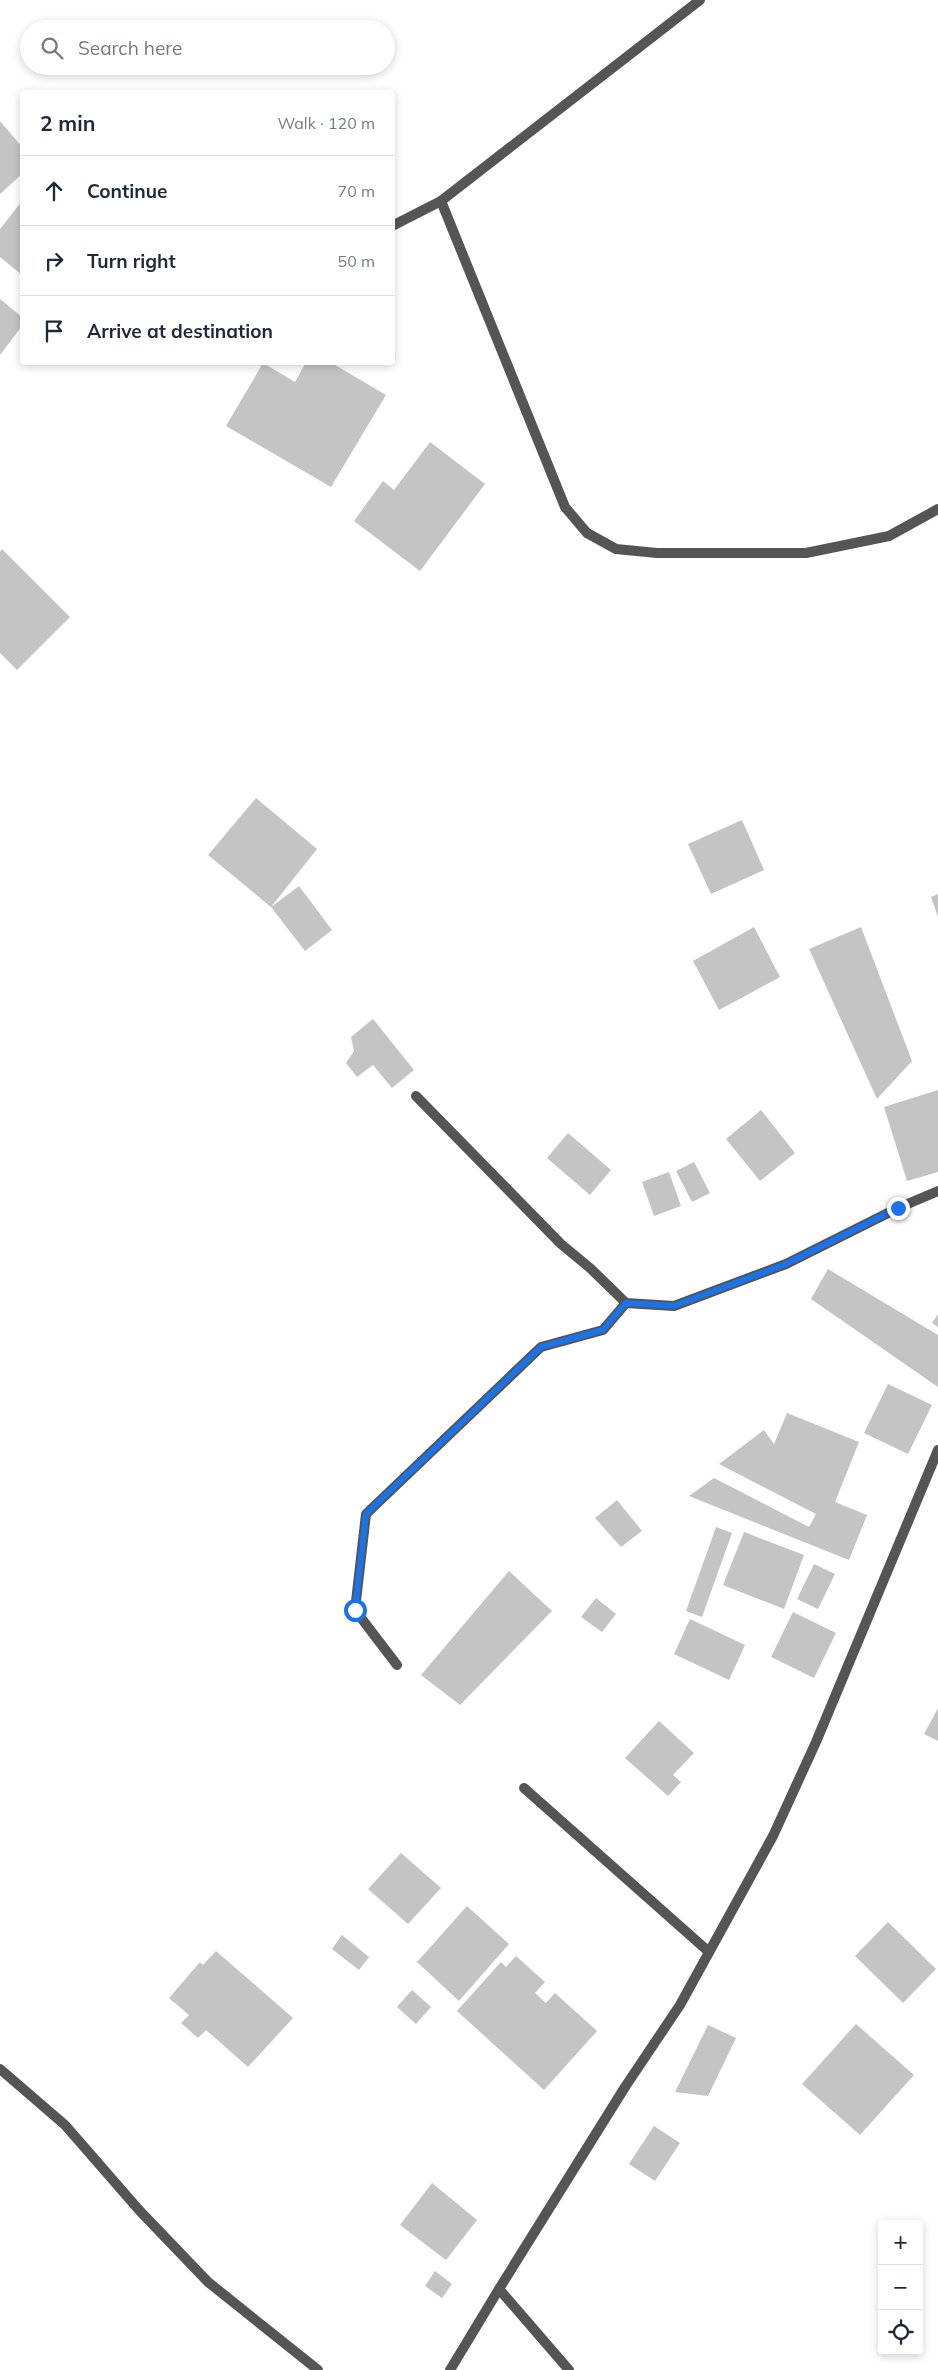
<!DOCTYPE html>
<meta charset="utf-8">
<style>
:root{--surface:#fff;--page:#f2f2f3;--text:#1f2937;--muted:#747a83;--line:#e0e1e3}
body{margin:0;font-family:Mulish,sans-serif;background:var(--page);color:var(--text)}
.controls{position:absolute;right:15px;bottom:15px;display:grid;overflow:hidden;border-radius:5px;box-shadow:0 2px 8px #0003}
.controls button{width:45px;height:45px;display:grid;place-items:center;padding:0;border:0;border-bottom:1px solid var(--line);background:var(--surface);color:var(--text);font:25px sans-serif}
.stop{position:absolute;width:15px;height:15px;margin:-11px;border:4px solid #1a73e8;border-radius:50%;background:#fff}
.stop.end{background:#1a73e8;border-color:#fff;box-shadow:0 1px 5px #0008}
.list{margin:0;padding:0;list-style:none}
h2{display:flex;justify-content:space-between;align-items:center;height:65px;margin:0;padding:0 20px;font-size:21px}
h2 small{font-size:16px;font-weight:400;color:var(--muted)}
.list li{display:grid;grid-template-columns:32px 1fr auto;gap:15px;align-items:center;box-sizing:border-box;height:70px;padding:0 20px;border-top:1px solid var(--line)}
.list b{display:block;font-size:19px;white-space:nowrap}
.list em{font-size:16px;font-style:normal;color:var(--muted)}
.icon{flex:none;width:28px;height:28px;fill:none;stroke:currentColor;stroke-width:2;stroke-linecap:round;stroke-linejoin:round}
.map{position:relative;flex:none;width:938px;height:2370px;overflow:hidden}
.search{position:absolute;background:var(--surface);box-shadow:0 2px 8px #0003;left:20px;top:20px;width:375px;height:55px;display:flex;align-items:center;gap:12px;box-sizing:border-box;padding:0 18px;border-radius:28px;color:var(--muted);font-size:19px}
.panel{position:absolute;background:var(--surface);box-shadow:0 2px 8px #0003;left:20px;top:90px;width:375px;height:275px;border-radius:5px}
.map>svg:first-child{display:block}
</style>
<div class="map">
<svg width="938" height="2370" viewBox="0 0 938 2370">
<rect width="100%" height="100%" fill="#fff"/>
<!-- building -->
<g fill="#c4c4c4">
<polygon points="0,121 22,147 22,174 0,194"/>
<polygon points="22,201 22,275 0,257 0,229"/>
<polygon points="0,299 22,317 22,326 0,355"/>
<polygon points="306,362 330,362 386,395 331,487 226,426 263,363 295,382"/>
<polygon points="430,442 485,484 420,571 354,521 383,481 394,490"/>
<polygon points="2,549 70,617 17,670 0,653 0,552"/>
<polygon points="256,798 317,849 271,907 299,886 332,930 305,951 271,907 208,855"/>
<polygon points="742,820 764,870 711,894 688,844"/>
<polygon points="938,894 938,917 931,897"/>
<polygon points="754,927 780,977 719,1010 693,961"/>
<polygon points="861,927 912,1061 877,1099 809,949"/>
<polygon points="373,1019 414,1070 392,1088 373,1065 357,1077 346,1063 354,1051 351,1037"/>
<polygon points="938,1090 938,1172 907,1181 884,1107"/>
<polygon points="761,1110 795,1153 760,1181 726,1139"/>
<polygon points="568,1133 611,1170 590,1195 547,1158"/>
<polygon points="694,1162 710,1193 692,1202 676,1171"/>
<polygon points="669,1172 681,1206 654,1216 642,1182"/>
<polygon points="828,1269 938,1335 938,1387 811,1299"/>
<polygon points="938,1314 938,1327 932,1323"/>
<polygon points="888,1384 932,1405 908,1454 864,1433"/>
<polygon points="787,1413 859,1442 835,1502 867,1515 849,1560 689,1496 714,1478 809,1527 816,1514 719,1464 764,1430 774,1444"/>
<polygon points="617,1500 642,1531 621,1547 595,1518"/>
<polygon points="716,1527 732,1533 702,1617 686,1611"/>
<polygon points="744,1532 804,1555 784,1609 723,1585"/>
<polygon points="814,1564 835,1574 818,1609 797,1599"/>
<polygon points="509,1571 552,1611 460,1705 421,1675"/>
<polygon points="596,1598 616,1614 602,1632 581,1617"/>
<polygon points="793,1612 836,1633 814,1678 771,1657"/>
<polygon points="690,1619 745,1645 729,1680 674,1654"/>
<polygon points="938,1708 938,1741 924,1734"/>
<polygon points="659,1721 694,1753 673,1775 681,1782 668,1796 625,1758"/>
<polygon points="401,1853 441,1888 408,1924 368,1889"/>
<polygon points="467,1906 509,1944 459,2001 417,1962"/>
<polygon points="888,1922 936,1969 903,2003 855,1956"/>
<polygon points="342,1935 369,1957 359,1970 332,1949"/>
<polygon points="216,1951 293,2018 248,2067 206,2030 198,2038 181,2023 189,2015 169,1998 200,1962 203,1965"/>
<polygon points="516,1956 545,1982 535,1993 546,2003 555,1993 597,2031 544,2090 457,2011 501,1962 506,1967"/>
<polygon points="412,1990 431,2007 416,2024 397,2007"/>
<polygon points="856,2024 914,2075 860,2135 802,2084"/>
<polygon points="708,2025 736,2038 708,2096 675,2092"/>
<polygon points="654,2126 680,2143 655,2181 629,2164"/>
<polygon points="432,2183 477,2220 446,2260 400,2225"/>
<polygon points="435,2271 452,2284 442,2298 425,2286"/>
</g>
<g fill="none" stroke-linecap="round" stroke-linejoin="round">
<!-- minor -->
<g stroke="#555" stroke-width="10">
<polyline points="441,201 565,507 587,533 616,549 657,553 806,553 889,536 938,509"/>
<polyline points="392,226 441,201 700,0"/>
<polyline points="416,1096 561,1244 590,1268 626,1303 674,1306 786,1264 898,1208 938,1191"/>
<polyline points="397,1665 355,1610 366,1514 541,1347 603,1330 626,1303"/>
<polyline points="524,1788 709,1952"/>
<polyline points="0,2069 65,2125 139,2210 208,2282 318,2370"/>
<polyline points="499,2289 569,2370"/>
<polyline points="450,2370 499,2289 625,2087 680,2005 773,1836 816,1742 938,1450"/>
</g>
</g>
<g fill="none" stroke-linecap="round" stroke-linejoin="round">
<!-- route -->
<polyline stroke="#1a73e8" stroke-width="6" points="355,1610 366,1514 541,1347 603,1330 626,1303 674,1306 786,1264 898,1208"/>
</g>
</svg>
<div class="controls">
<button>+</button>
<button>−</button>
<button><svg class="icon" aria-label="locate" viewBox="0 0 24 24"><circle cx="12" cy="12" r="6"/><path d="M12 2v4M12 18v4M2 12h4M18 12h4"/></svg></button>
</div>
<div class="stop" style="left:355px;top:1610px"></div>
<div class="stop end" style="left:898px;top:1208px"></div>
<div class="search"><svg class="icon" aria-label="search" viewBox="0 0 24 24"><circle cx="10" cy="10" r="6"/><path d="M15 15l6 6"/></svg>Search here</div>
<section class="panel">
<h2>2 min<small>Walk · 120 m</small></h2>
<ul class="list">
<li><svg class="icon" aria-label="ahead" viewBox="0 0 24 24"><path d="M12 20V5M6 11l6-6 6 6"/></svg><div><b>Continue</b></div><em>70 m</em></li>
<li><svg class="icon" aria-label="right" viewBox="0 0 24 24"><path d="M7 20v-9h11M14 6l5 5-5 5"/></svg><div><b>Turn right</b></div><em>50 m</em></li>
<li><svg class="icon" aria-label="arrive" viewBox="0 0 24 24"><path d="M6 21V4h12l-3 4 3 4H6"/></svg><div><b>Arrive at destination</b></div></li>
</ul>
</section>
</div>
